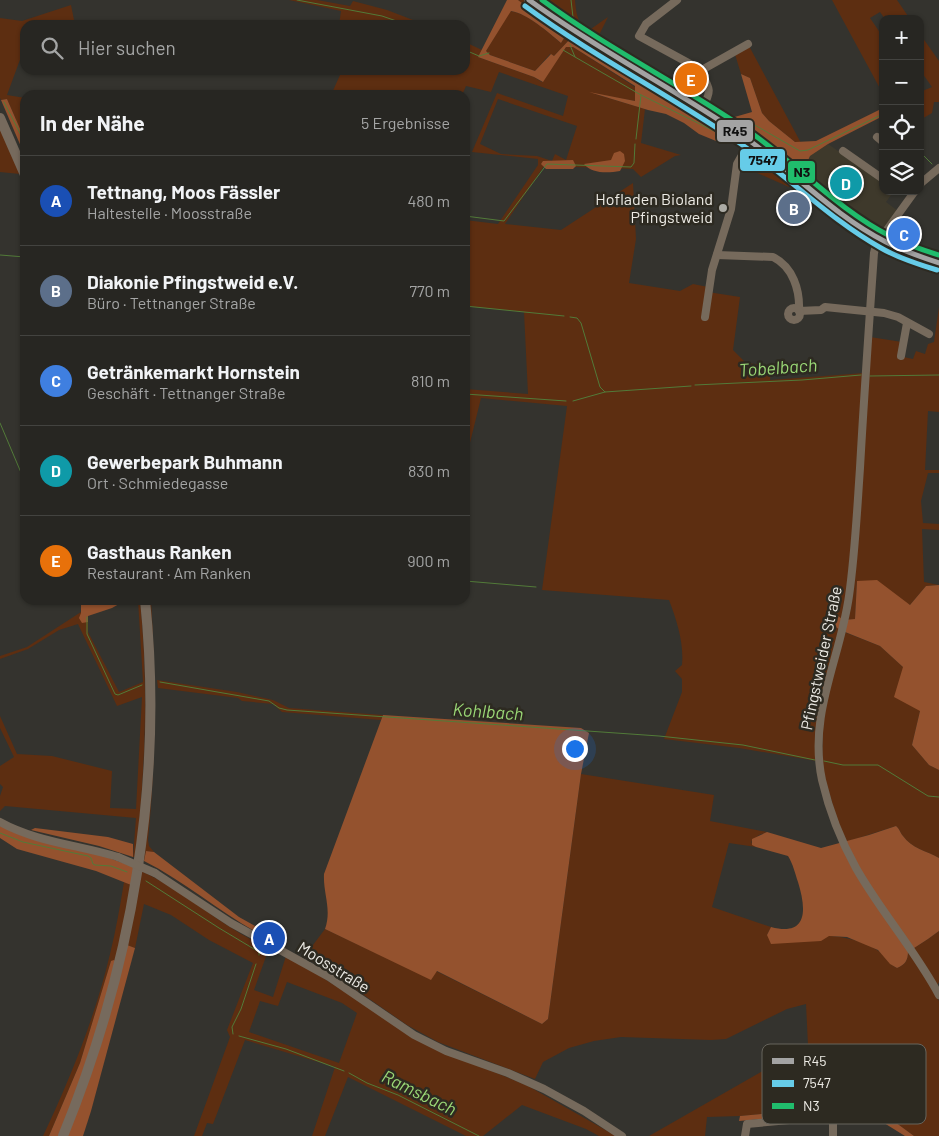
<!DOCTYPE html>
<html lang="de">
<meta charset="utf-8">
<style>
:root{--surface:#272622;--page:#2f2e2a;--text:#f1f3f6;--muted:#a4a5a5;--line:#434340;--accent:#db2777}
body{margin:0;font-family:Barlow,sans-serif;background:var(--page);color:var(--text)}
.controls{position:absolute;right:15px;top:15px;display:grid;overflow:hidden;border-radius:10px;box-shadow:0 1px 4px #0004}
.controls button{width:45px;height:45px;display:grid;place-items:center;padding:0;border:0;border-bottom:1px solid var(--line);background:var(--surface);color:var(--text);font:25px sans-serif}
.you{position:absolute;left:574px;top:748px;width:18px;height:18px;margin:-12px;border:4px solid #fff;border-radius:50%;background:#1a73e8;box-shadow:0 0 0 8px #1a73e833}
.badge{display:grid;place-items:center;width:32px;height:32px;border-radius:50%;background:var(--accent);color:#fff;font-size:16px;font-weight:700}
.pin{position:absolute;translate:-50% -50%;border:2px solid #fff;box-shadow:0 1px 5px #0006}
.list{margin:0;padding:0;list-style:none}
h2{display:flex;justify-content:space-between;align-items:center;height:65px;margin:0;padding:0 20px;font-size:21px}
h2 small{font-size:16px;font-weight:400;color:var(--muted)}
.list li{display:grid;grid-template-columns:32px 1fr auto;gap:15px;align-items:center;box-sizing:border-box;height:90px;padding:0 20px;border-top:1px solid var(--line)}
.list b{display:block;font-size:19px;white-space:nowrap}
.list p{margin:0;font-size:16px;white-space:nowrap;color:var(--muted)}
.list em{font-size:16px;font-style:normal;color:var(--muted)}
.icon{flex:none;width:28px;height:28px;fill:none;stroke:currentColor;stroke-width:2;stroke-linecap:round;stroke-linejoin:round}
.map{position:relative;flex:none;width:939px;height:1136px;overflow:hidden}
.search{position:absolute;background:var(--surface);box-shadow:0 1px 4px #0004;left:20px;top:20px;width:450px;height:55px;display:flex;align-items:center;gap:12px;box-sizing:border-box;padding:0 18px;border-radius:15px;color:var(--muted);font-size:19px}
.panel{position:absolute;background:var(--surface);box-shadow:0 1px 4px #0004;left:20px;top:90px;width:450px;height:515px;border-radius:15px}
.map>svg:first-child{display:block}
</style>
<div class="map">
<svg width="939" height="1136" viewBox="0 0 939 1136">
<rect width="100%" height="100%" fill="#34332e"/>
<!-- built -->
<polygon fill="#3e392b" points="828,144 883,182 883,191 894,191 886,202 898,211 884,229 878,230 859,218 840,204 803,171 810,156"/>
<!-- green -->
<g fill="#5d2e11" fill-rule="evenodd">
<polygon points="289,0 317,0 350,6 353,1 387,10 426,25 339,25 341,11"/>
<path d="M518,0h7l90,63 129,78 -1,5 -26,-9 2,-8 -149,-90 -16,17 -4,-2 -15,17 -45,-16 -4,-4 24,-40c19,3 36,20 51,32l5,-8 -26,-18 -17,-10 -1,-4z"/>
<path d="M543,0h32c1,13 2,22 13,31l20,-14 -11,22z"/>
<polygon points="832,0 897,0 910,19 885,19 880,12 870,18 883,37 883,94"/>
<polygon points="71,5 75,25 25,25 25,46 7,95 25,98 25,140 7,99 1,100 0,98 0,18 22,21"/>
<polygon points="920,34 939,61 939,102 934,102 932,113 920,120 920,92 932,87 920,70"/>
<path d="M465,42l17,8 -4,7 56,20 8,5 24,-35h7l62,40v14l-40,-7 50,15 -4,34 40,12 -6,1 -34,21 -8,-8 -89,-3 -39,58 56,6 72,-47 3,56 -7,44 51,8 13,-7 15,3v5l32,5 -7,53 13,13 26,3 -2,14 94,-7 -14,202 -33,186 -78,-13 -75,-9 18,-47v-13l-7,-8 7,-6c2,-22 -5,-44 -13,-65l-127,-10 25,-184 -86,-8 -16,65v-74l63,5 -4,-82 -59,-6v-86l33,4 40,-59v-6l-66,-7 25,-59 66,23 5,-20 -69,-24 -8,20 -25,-6 -4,9h-131l9,-20 -34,-5h159zM498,99l79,27 -11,34 -11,-6 -3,7 -15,-5 -36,-2 -21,-10z"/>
<polygon points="748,44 801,143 795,142 769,121 762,113 750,78 741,74 734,51"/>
<polygon points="0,127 20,174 0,172"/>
<polygon points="750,147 802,189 797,189 792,184 789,187 737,164"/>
<polygon points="939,307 939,412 928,411 925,470 939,470 939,473 928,473 921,501 923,523 939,524 939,530 922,529 924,582 939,585 926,586 910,605 857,581 855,619 847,620 870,337 902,342 899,356 913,359 916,351 925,354 928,344 934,342"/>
<path d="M138,600h2c9,86 5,171 -4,257h-3l3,-39 -131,-12 -5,5v-15l3,-9 -3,-3v-18l14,-9 -14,-29v-12l17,38 35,2 60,15 -2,37 26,1 6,-112 -25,9 -39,-82 -19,6 -31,19 -28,10v-3l27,-9 54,-35 5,10h2v10l31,60 24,-10z"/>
<path d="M148,600h3c5,81 5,160 -3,240l1,6 5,6 -8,-1 -2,10 -2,-1z"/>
<path d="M844,632l36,14 23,21 17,44 -8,34 17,20 10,5v88c-12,-7 -28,-10 -36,-22 -3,-3 -3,-7 -7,-10l-50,16 -9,-22 -15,-53 1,-56z"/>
<polygon points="157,680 237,692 273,700 289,708 383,715 381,720 282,712 273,704 242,701 238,698 158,688"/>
<path d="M581,774l133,21 -4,26 57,11 -8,3 -8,7 5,5 -27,-4 -17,64 59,20 -4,8c33,1 81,-5 110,15 9,6 10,13 20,18 8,-3 11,-8 11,-16l20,-13 11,-8v51l-5,10 5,9v135h-25l-34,-25 -66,-2 -74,7 -33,1 -2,19h-56l159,-91 -2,-41 -19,5 -61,30 -15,1 -90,-3 -27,4 -25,7 -26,14 -8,17 -97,-37 -31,-17 -78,-54 -25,-14 21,-28 106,50 5,-8 106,53 6,-5z"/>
<path d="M141,871c45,20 82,58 128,77l-15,42 19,7 13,-41 20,11 120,77 102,42 88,50h-17l-13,-7 -64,-24 -39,31h-17l-118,-59 -23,59h-13l23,-69 -90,-27 -32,84 -6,-1 -5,13h-8l36,-99 -3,-7 26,-67 -44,-23 -38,-25 -27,-11 -9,44 -8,-3zM287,982l55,21 15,10 -18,50 -90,-31 11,-31 18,5z"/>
<path d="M124,882l7,3 -15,77 -5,-1 -31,102 -31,73h-6c28,-59 52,-119 67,-182 6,-24 10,-48 14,-72z"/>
</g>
<!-- forest -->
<g fill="#94522e">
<path d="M507,0h11l4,3 1,4 17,10 26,18 -5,8c-13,-11 -33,-29 -50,-32l-25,40 4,4 45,16 16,-17 3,2 16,-17 149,90 -3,12 -17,-7 -15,-11 -18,-9 -18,-4 -59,-18 46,9v-15l-62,-39h-7l-23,35 -9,-5 -56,-20z"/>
<polygon points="741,74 750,78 762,113 769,121 795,142 816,141 881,109 883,109 883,116 828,144 810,156 803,171 731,118 752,112"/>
<polygon points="7,99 25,140 25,156 1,100"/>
<path d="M620,151l4,3 1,7 -5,10c-12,2 -28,3 -36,-7l27,-4 3,-7z"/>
<polygon points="573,160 576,166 573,169 546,169 541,164 543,161"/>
<polygon points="877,580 910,605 926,586 939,585 939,770 929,765 912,745 920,711 894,697 903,667 880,646 840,630 833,625 837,615 843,620 855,619 857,581"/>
<polygon points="81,600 126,600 112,608 88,616 88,622 82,623 79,618 81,613"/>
<path d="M383,715l198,13 8,5 -8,41 -33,245 -6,5 -105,-53 -6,9 -106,-51c7,-20 -2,-35 -1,-55z"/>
<polygon points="0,826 101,855 134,867 131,885 96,871 17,849 0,838"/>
<path d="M896,826c4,3 4,7 7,10 8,12 24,15 36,22v73l-11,8 -20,13c0,8 -3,13 -11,16l-7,-4 -12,-14 -31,-13 -18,-1 -8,5 -50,3 -4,-9 4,-8c38,10 35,-19 27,-45 -3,-9 -5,-18 -10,-26l-32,-9 -4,-2v-6l15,-7 54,16 48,-13z"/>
<polygon points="35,828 108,837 133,844 133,857 99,846 31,830"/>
<path d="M146,851l8,1 85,65 29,16 2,5 -1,1c-44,-22 -81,-56 -125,-78z"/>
<polygon points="127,945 135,948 91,1111 83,1136 67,1136"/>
<polygon points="114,960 116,962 105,1008 61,1136 49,1136 80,1063 111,961"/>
<polygon points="814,1109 880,1111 914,1136 905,1136 876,1118 833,1113 739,1121 740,1116"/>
</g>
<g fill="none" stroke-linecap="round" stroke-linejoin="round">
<!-- stream -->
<g stroke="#527b39" stroke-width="1">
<polyline points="297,0 382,16 408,25"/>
<polyline points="571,0 573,17"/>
<polyline points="570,45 575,57 641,95 714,131"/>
<polyline points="465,50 479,56 489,53"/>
<polyline points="563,50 575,57"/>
<polyline points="4,102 25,143"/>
<polyline points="746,120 800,151 808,150 883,114"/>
<polyline points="636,139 641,95"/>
<polyline points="920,152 932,164"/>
<polyline points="465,216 504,221 547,164 631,167 634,163 635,144"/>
<polyline points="0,255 25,257"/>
<polyline points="465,306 564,316"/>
<polyline points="570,317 577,318 581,323 600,387 605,392 691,386"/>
<polyline points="870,376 939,375"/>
<polyline points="695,385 802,380 861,375"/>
<polyline points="465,394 566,401"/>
<polyline points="573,401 605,392"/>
<polyline points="0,423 25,482"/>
<polyline points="465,581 536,587"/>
<polyline points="87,617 87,634 115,694 118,695 142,685"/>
<polyline points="160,682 269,701 279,708 287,710 659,736 743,745 815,760"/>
<polyline points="824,761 843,765 878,765 928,796 939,797"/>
<polyline points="0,833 23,842 88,856 91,858 93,864 95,865 111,866 127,872"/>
<polyline points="146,881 219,928 259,952 259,955"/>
<polyline points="233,1034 232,1027 241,1009 256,964"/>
<polyline points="239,1036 286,1049 344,1071"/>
<polyline points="349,1073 367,1083 398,1095 479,1136"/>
</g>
<!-- minor -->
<g stroke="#766a5c" stroke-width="8">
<polyline points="677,0 646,24 639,36 694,66 700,71"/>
<path d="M701,110c11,-18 10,-21 -1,-39l48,-27"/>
<polyline points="877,137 883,142"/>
<polyline points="843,151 883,179"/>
<polyline points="920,184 939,168"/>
<path d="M915,191l-39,54 -2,8c-5,72 -10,143 -14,215 -3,43 -5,86 -11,128 -9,64 -41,118 -27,184 7,30 19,61 34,88 25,44 59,82 83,127"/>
<path d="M717,255l56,2c20,10 27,33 26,54l22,-1 4,-3 59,6 14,4 31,17"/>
<circle cx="794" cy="314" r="6"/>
<polyline points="705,317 712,270 731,209 737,164 750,141"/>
<polyline points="901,356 907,323"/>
<path d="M0,822c36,20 79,23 118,35"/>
<polyline points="155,873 231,923 329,977 414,1035 446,1051 508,1073 544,1089 584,1111 622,1136"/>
<polyline points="745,1136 747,1124 833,1116 833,1136"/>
</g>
<!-- major -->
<g stroke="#766a5d" stroke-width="10">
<path d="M529,0c68,52 144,89 214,136 64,43 118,109 196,127"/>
<polyline points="0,118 25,175"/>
<path d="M63,1136c69,-169 101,-354 82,-536"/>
</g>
<!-- minor-bridge -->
<polyline stroke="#766a5c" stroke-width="8" points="118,857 155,873"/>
<defs>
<path id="bus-1" d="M529,0c69,50 144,88 214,136 49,34 90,79 143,106 17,9 35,15 53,21"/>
<path id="bus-2" d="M525,6c68,50 143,88 213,136 49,33 91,77 143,106 17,10 36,16 56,22"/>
<path id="bus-3" d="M542,0c65,48 138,84 205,130 49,33 90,79 143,106 16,8 32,14 49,19"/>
</defs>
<!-- bus-1 casing -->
<use href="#bus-1" stroke="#2d2a21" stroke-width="9"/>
<!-- bus-2 casing -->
<use href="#bus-2" stroke="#2d2a21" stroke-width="9"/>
<!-- bus-3 casing -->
<use href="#bus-3" stroke="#2d2a21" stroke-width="9"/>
<!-- bus-1 -->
<use href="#bus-1" stroke="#a3a3a3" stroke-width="5"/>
<!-- bus-2 -->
<use href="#bus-2" stroke="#66cce8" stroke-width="5"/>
<!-- bus-3 -->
<use href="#bus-3" stroke="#20bc6c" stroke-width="5"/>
</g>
<!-- markers -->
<circle fill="#acaba5" stroke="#2d2a21" stroke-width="2" cx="723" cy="208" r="5"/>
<g text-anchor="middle" stroke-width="5" stroke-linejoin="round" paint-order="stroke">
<!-- poi labels -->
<g font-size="16" fill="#edebe5" stroke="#2d2a21" text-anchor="end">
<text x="713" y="205">Hofladen Bioland<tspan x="713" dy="18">Pfingstweid</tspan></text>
</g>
<!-- street labels -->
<g font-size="16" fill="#edebe5" stroke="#2d2a21">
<text transform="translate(821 658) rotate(-78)" y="6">Pfingstweider Straße</text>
<text transform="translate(334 967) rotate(32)" y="6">Moosstraße</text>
</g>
<!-- water labels -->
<g font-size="18" font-style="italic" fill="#9ad876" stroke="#2d2a21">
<text transform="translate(778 368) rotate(-4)" y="6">Tobelbach</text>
<text transform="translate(488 712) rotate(4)" y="6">Kohlbach</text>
<text transform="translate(419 1093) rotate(26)" y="6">Ramsbach</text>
</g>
</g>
<!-- legend -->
<rect x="762" y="1044" width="164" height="80" rx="8" fill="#2d2a21" stroke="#67645c" stroke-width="1"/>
<rect x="772" y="1058" width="22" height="6" fill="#a3a3a3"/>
<rect x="772" y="1080" width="22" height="7" fill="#66cce8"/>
<rect x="772" y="1103" width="22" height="6" fill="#20bc6c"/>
<g font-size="14" fill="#edebe5">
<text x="803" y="1066">R45</text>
<text x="803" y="1088">7547</text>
<text x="803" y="1111">N3</text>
</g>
<g stroke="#2d2a21" stroke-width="2">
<rect x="716" y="119" width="38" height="24" rx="5" fill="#a3a3a3"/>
<rect x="739" y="148" width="47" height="24" rx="5" fill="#66cce8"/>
<rect x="787" y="160" width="29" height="24" rx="5" fill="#20bc6c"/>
</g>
<g font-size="14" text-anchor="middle" font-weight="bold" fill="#111">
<text x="735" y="136">R45</text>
<text x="763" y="165">7547</text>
<text x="802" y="177">N3</text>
</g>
</svg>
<div class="controls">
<button>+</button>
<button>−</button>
<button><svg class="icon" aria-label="locate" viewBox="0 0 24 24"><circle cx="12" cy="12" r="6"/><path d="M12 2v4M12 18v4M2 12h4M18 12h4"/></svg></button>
<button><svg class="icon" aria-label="layers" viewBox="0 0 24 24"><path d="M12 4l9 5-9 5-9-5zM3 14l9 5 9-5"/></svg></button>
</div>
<div class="you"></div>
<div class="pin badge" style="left:269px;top:938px;background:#1a4fb4">A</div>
<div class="pin badge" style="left:794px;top:208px;background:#5c6f8a">B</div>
<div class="pin badge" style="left:904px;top:234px;background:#3f7fe0">C</div>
<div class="pin badge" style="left:846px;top:183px;background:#0f9aa8">D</div>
<div class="pin badge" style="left:691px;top:79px;background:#e8710a">E</div>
<div class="search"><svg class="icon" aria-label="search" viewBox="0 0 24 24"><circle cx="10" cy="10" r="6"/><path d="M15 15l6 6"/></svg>Hier suchen</div>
<section class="panel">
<h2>In der Nähe<small>5 Ergebnisse</small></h2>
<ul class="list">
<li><span class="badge" style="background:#1a4fb4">A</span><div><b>Tettnang, Moos Fässler</b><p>Haltestelle · Moosstraße</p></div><em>480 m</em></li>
<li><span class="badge" style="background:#5c6f8a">B</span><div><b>Diakonie Pfingstweid e.V.</b><p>Büro · Tettnanger Straße</p></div><em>770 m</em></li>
<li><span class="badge" style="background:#3f7fe0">C</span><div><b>Getränkemarkt Hornstein</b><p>Geschäft · Tettnanger Straße</p></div><em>810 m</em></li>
<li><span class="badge" style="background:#0f9aa8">D</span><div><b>Gewerbepark Buhmann</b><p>Ort · Schmiedegasse</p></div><em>830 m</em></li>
<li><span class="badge" style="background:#e8710a">E</span><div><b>Gasthaus Ranken</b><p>Restaurant · Am Ranken</p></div><em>900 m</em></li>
</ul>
</section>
</div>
